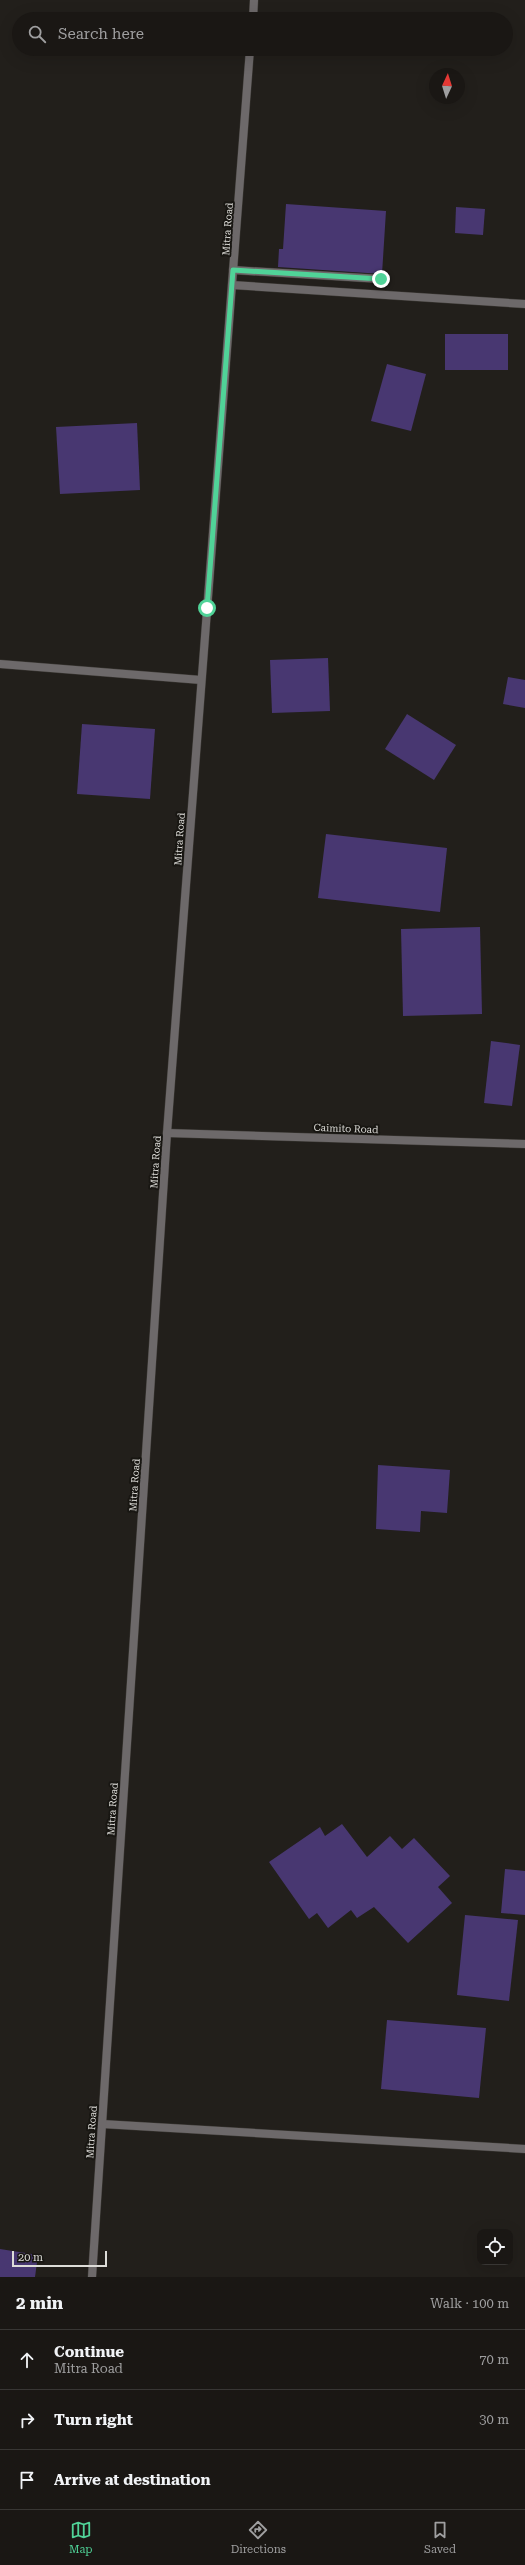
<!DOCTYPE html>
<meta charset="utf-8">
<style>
:root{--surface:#1a1714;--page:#272422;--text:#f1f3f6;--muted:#9f9fa0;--line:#383634;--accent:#50d398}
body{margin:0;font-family:"Roboto Serif",serif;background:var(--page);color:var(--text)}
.controls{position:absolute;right:12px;bottom:12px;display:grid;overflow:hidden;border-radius:8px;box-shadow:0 4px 16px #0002}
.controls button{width:36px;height:36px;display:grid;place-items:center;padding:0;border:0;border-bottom:1px solid var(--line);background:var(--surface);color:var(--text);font:20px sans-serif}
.compass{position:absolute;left:429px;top:68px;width:36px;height:36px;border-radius:50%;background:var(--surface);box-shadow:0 4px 16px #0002;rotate:4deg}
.scale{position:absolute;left:12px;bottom:10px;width:95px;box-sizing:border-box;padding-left:4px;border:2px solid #dddcd8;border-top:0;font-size:11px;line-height:14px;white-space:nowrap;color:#dddcd8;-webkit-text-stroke:3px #181612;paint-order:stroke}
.stop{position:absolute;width:12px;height:12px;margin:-9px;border:3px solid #50d398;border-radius:50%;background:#fff}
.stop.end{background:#50d398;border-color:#fff;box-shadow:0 1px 4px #0008}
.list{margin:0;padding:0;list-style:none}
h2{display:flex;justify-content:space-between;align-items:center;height:52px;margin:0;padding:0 16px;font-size:17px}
h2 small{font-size:13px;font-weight:400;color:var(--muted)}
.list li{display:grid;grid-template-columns:26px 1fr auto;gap:12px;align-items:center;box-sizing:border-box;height:60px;padding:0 16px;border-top:1px solid var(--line)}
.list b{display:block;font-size:15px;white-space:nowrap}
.list p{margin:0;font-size:13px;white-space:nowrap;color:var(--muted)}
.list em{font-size:13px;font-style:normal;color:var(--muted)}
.icon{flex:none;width:22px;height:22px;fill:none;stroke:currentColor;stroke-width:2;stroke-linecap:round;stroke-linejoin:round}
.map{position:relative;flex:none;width:525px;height:2277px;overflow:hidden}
.search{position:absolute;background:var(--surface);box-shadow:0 4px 16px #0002;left:12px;right:12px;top:12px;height:44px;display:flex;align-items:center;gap:10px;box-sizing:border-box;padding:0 14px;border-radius:22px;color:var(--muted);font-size:15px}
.sheet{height:232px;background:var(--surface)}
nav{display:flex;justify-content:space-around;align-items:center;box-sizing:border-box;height:56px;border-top:1px solid var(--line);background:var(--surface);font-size:11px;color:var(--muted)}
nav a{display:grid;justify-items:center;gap:2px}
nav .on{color:var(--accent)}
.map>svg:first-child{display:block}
</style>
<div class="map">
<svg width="525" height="2277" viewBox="0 0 525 2277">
<rect width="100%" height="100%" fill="#221f1b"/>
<!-- building -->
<g fill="#483771">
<polygon points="286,204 386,211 382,274 278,267 279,249 283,249"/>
<polygon points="456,207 485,209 483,235 455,233"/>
<rect x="445" y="334" width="63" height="36"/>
<polygon points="387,364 426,374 411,431 371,421"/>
<polygon points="137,423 140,490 60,494 56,427"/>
<polygon points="328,658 330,711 272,713 270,660"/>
<polygon points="508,677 525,680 525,708 503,704"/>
<polygon points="407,714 456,745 434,780 385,749"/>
<polygon points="82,724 155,729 150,799 77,794"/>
<polygon points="326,834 447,848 440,912 318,898"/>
<polygon points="480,927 482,1014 403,1016 401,929"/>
<polygon points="491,1041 520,1045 512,1106 484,1103"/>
<polygon points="378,1465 450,1470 447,1513 421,1511 420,1532 376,1529"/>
<polygon points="342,1824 367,1857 390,1836 402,1849 414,1838 450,1876 438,1887 452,1903 408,1943 374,1907 357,1918 351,1910 328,1928 317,1913 309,1919 269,1862 320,1827 325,1836"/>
<polygon points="505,1869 525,1871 525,1915 501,1913"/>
<polygon points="465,1915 518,1920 509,2001 457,1995"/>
<polygon points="387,2020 486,2028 479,2098 381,2089"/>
<polygon points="0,2249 38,2255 35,2277 0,2277"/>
</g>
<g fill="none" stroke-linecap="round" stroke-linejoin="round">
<defs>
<g id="service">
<polyline points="233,270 381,279"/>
<polyline points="0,664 201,680"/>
</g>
<g id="minor">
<polyline points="232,285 525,304"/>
<polyline points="167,1133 525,1144"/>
<polyline points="102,2124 525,2149"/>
</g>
<g id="tertiary">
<polyline points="253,19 254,0"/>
<polyline points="92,2277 167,1133 250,49"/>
</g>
</defs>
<!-- service casing -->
<use href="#service" stroke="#3c3935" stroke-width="9"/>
<!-- minor casing -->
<use href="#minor" stroke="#3c3935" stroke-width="9"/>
<!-- tertiary casing -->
<use href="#tertiary" stroke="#3c3935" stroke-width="9"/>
<!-- service -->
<use href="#service" stroke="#6d696a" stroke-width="8"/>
<!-- minor -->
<use href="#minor" stroke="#6d696a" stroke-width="8"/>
<!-- tertiary -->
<use href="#tertiary" stroke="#6d696a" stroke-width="8"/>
</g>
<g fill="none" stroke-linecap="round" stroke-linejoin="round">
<!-- route -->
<polyline stroke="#50d398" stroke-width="5" points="207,608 233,270 381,279"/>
</g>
<g text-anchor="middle" stroke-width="4" stroke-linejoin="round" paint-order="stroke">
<!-- street labels -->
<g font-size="10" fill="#dddcd8" stroke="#181612">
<text transform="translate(227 229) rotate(-86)" y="4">Mitra Road</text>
<text transform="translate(179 839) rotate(-86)" y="4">Mitra Road</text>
<text transform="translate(346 1128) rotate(2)" y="4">Caimito Road</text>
<text transform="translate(155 1162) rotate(-86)" y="4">Mitra Road</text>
<text transform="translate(134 1485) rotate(-86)" y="4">Mitra Road</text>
<text transform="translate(112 1809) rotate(-86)" y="4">Mitra Road</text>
<text transform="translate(91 2132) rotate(-86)" y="4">Mitra Road</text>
</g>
</g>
</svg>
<div class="controls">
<button><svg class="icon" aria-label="locate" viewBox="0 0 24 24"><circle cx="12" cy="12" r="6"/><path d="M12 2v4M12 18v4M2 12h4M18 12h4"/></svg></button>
</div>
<svg class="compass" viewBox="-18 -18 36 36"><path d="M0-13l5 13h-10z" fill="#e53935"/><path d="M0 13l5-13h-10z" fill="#9f9fa0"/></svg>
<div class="scale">20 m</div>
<div class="stop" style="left:207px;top:608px"></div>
<div class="stop end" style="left:381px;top:279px"></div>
<div class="search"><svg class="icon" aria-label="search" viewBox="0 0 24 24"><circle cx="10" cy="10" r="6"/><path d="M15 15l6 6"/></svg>Search here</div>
</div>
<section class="sheet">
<h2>2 min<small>Walk · 100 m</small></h2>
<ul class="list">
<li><svg class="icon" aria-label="ahead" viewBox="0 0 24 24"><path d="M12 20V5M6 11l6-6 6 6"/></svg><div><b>Continue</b><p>Mitra Road</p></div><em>70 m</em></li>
<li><svg class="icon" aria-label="right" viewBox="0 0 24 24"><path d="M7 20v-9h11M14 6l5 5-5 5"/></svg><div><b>Turn right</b></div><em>30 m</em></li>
<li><svg class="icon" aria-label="arrive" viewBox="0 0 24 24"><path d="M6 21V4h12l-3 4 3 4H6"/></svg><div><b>Arrive at destination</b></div></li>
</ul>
</section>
<nav>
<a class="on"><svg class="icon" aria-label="map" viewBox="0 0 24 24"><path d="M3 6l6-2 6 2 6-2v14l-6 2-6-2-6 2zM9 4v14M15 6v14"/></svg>Map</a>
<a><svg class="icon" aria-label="directions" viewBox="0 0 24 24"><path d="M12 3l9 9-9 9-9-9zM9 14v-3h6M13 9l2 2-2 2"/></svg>Directions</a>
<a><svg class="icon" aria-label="saved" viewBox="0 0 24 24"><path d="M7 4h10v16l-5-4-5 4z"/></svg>Saved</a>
</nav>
